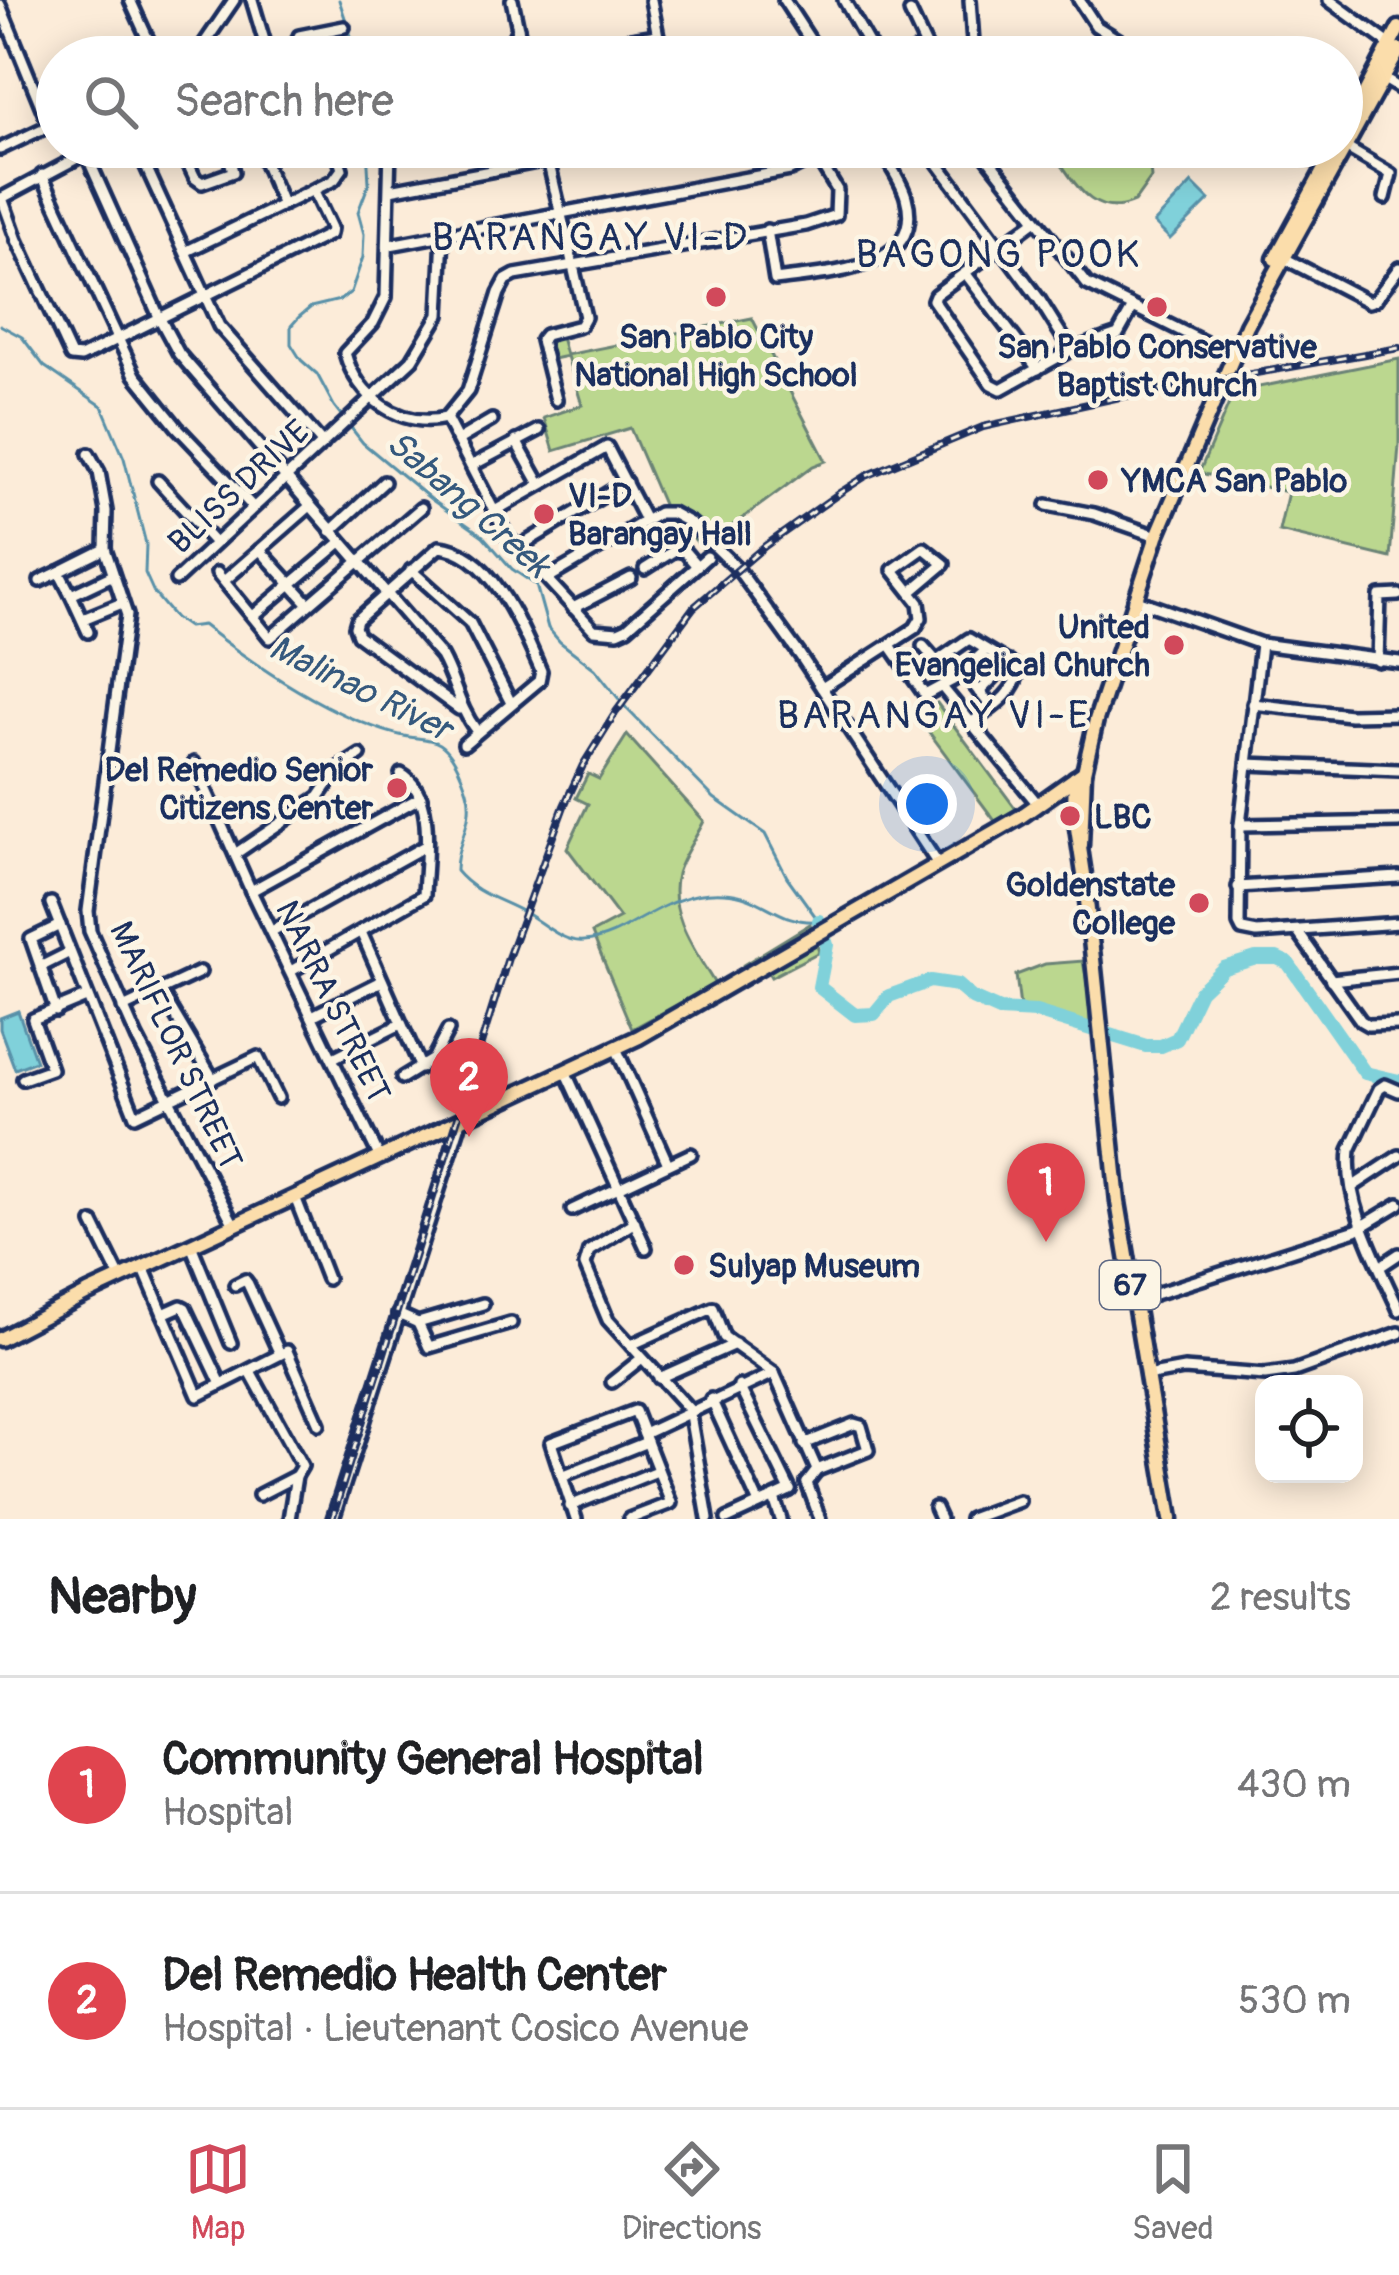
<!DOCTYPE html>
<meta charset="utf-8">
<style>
:root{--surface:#fff;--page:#f6f6f6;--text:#202124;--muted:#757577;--line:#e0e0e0;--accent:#d1495b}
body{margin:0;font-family:Pangolin,sans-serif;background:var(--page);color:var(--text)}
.controls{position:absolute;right:36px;bottom:36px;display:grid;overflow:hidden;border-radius:24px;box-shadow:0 6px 30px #0003}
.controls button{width:108px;height:108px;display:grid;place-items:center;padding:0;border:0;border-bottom:3px solid var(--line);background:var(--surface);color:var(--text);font:60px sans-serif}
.you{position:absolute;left:927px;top:804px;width:42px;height:42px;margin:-30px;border:9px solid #fff;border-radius:50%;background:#1a73e8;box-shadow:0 0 0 18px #1a73e833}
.badge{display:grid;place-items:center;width:78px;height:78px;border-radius:50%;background:var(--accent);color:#fff;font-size:39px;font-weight:700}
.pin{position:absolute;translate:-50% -99px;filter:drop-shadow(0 3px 6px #0008)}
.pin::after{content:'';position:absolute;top:63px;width:42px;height:36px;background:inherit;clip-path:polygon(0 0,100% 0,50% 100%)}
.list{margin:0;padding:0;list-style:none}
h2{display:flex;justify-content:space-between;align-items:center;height:156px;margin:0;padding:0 48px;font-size:51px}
h2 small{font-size:39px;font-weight:400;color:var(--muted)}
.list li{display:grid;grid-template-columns:78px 1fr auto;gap:36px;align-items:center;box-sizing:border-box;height:216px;padding:0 48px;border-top:3px solid var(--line)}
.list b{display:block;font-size:45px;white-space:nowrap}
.list p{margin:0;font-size:39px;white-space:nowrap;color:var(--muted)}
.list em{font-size:39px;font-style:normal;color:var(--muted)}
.icon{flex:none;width:66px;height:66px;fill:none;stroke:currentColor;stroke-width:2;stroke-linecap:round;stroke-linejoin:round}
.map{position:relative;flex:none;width:1399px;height:1519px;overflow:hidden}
.search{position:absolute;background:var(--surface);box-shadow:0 6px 30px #0003;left:36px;right:36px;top:36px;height:132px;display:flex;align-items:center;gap:30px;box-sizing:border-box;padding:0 42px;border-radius:66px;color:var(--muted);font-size:45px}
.sheet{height:588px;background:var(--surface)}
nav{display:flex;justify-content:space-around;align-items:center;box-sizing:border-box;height:168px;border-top:3px solid var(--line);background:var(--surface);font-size:33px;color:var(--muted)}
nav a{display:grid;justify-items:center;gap:6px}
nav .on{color:var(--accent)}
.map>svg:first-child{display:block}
</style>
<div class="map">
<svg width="1399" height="1519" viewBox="0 0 1399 1519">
<rect width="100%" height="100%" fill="#fcecd9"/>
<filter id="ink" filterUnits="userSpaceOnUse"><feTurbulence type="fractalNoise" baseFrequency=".00833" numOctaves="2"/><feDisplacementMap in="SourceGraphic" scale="24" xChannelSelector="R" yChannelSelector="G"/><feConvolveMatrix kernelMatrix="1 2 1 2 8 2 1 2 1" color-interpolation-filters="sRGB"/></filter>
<g filter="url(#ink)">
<!-- green -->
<g fill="#bbd78f" stroke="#6b8376" stroke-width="3">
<path d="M1049,147h99l3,31 -17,24c-43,20 -62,-25 -85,-55z"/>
<polygon points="752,318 826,461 813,466 702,548 685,528 675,532 630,428 554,451 544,418 582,405 567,356 553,359 549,340 561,337 566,355"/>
<polygon points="1399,359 1399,445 1390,558 1279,531 1288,492 1199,473 1234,392"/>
<polygon points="937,703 1016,809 995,821 917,716"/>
<path d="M627,735l77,86c-8,17 -22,35 -27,53 -10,40 19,78 38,110l-83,45 -40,-96 28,-15 -53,-70 21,-44 -12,-6 12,-24 11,5z"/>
<polygon points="810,924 819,952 771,977 768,972 742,985 743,965"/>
<polygon points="1083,961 1090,998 1090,1026 1020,1007 1016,975 1045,964"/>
</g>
<!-- water -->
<g fill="#80d1da" stroke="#5890a8" stroke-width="3">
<polygon points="1192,183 1209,200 1170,239 1154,223"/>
<polygon points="18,1011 36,1061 15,1069 0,1029 0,1018"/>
</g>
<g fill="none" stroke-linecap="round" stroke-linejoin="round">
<!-- stream -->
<g stroke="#5890a8" stroke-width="3">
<polyline points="339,0 358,57"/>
<polyline points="367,147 369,183 358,212 364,234 363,257 351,292 340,300 311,307 299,317 291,326 291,344 301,360 317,374 334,406 363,443 432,500 483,536 512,569 536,585 548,628 560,642 595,669 627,709 714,798 765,834 787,877 818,920"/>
<path d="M0,325l22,12 22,29 58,40 22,52 22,86 -1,29 9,20 21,25 13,9 15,-2c46,36 94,69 148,93 17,7 35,15 53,18 11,3 25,1 36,8 14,9 22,31 27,47 9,29 -12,52 -11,80 20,24 45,28 71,43 17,10 36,29 57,27 45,-3 80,-52 140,-48 41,2 51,31 95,28"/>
</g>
<!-- river -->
<polyline stroke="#80d1da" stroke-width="14" points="819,921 827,945 819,987 855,1015 874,1014 889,996 930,981 957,985 972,998 999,1010 1036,1012 1146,1046 1161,1046 1177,1039 1200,991 1224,968 1256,958 1277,958 1288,963 1365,1073 1399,1081"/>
<defs>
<g id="minor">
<polyline points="130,0 156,57"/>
<polyline points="252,0 269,57"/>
<polyline points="512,0 524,57"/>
<polyline points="651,0 662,57"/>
<polyline points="784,0 821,57"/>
<polyline points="844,0 876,57"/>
<polyline points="970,0 974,57"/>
<polyline points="1079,0 1096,26 1120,41"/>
<polyline points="1329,0 1392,46"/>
<polyline points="0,5 49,125"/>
<polyline points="910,12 931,57"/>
<polyline points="195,57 234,0"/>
<polyline points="300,57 296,46 299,36 344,27"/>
<polyline points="505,57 518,28"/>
<polyline points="518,57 657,35"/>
<polyline points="904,57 925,46"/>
<polyline points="1384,79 1399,88"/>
<polyline points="1342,145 1391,174 1385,198"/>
<path d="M83,147l77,172 19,35 262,302c14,25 18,52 35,74"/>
<polyline points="98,147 2,198 17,240 71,356 81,357 330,234 331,228 313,190"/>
<polyline points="137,147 219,326 323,444"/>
<polyline points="180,147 195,178 202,183 233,172 227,147"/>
<polyline points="258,147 282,203"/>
<path d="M390,147l-4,150 -13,26 -28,30c12,44 55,76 101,65l22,-27 31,-98 7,-13 9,-5 291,-50 30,-10 1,-25 -26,-43"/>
<polyline points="545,147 585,317 580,326 545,335 541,340 556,400"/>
<polyline points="926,147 1039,299 1071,350"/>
<polyline points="979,147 1087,284 1234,357"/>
<polyline points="0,149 57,122"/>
<polyline points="42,175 135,375 177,427 253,507"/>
<polyline points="390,190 548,160"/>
<polyline points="1035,221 935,295 933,300 991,384 1001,389 1071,350 1118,334 1132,309"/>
<path d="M767,230l8,50c47,-7 152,-8 131,-83 -5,-17 -18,-34 -27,-50"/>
<polyline points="390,245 790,170 835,147"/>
<polyline points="187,251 334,180 342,169 335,147"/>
<polyline points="1282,257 1369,302 1375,300 1399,268"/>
<polyline points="966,274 1038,369"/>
<polyline points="446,418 507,536 594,630 618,632 627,628 707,557"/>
<polyline points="458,440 492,420"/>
<polyline points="516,441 540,484"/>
<polyline points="89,454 99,472 106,511 105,549 127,615 88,911 90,931 137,1038 234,1225"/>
<polyline points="471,466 539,430"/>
<polyline points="158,481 214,542"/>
<polyline points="1047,505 1094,514 1157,536"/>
<polyline points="493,512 607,447 645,520"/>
<polyline points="331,531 384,482"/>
<polyline points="517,548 626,482"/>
<polyline points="260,550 309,604"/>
<polyline points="645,569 675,550 685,552 696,565"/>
<polyline points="411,570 470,623 510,701"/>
<polyline points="59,572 105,549"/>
<polyline points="217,573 270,638 421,508"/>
<polyline points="548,578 659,513 672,513 692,524 737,568 800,655 938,864"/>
<polyline points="176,580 412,360 439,315 443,236"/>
<polyline points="40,581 59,572 71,595 111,576"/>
<polyline points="224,581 310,506"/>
<polyline points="71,595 88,632"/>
<polyline points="1134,599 1261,644 1399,662"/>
<polyline points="573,608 631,578"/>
<polyline points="253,616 341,542"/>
<polyline points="83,619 122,603"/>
<polyline points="1261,644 1240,825 1239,924 1242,930 1257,933 1399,923"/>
<polyline points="890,645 925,695 953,680 986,650"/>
<polyline points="923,646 953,680"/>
<path d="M937,661l32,-22 50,30c-4,26 -28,39 -48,54"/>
<polyline points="1378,661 1380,596 1399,595"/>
<polyline points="962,671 992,707"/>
<polyline points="942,687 1037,803"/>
<polyline points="822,688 915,628 921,618 919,603 893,570 924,548 944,564 912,591"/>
<polyline points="979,692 1009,662"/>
<polyline points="1253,704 1350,715 1399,714"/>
<path d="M459,709l-101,-74 -3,-8 2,-7 82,-73c53,4 84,83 102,124l-2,10 -75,63"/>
<polyline points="194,763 251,891 380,1158"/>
<polyline points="1247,764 1399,770"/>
<polyline points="1240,825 1399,822"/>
<polyline points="235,854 319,797 338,769 360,755"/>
<polyline points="1238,887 1399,877"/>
<polyline points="251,891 421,797"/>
<polyline points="51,903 135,1116 258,1057 278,1098"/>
<polyline points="272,931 425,846"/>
<polyline points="1297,931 1361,1021 1368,1025 1399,1024"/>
<polyline points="361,932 421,1068"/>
<polyline points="40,967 68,953"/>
<path d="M291,971l133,-76c1,-35 13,-101 -23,-121"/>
<polyline points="1331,980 1399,973"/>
<polyline points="160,990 213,1079"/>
<polyline points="123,1008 200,972"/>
<polyline points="56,1011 31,939 60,925"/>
<polyline points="312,1016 382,981"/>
<polyline points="616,1048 668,1164"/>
<polyline points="333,1058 401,1024"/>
<polyline points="566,1073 646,1248"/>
<polyline points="402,1078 433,1059 448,1030"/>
<polyline points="23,1079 51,1069 33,1019 86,997"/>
<path d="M1399,1091l-14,-6 -6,4 -29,61c-6,53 28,113 49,160"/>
<polyline points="1352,1187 1399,1156"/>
<polyline points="295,1197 327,1279"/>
<polyline points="572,1210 691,1154"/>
<polyline points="635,1222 589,1251 585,1265 608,1320 689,1409 708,1519"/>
<polyline points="93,1223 120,1278"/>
<polyline points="191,1245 231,1343"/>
<polyline points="1381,1266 1399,1254"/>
<polyline points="143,1267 198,1396 287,1351 319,1424"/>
<polyline points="235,1285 245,1280 248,1284 280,1354"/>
<polyline points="1133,1301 1356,1230 1399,1204"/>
<polyline points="163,1314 181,1306 185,1308 221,1384"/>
<polyline points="398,1314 418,1323 483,1304"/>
<polyline points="418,1323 429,1347 511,1323"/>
<polyline points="631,1345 713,1308 724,1337 774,1373 817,1470 807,1483"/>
<polyline points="250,1371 302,1466 296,1476 289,1519"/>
<polyline points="1146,1376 1184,1369 1265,1375 1294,1371 1399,1333"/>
<polyline points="659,1378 735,1344"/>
<polyline points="612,1382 642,1358"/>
<polyline points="739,1386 790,1490"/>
<polyline points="711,1399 759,1504"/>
<polyline points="644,1434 774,1373"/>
<polyline points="804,1444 854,1424 861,1426 868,1450 817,1470"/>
<polyline points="562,1476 647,1442"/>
<polyline points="807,1483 820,1519"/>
<polyline points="259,1495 296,1476"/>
<polyline points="774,1498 781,1519"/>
<polyline points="570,1506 657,1471"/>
<polyline points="935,1508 940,1519"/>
<polyline points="333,1519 461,1121"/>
<polyline points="576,1519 551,1443 635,1411 671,1503 629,1519"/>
<polyline points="727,1519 790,1490"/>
<polyline points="970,1519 1019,1501"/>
</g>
<g id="major">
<polyline points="1342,136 1399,28"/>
<polyline points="1275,259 1336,147"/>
<polyline points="1075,778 1074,808 1085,881 1118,1202 1171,1519"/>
<polyline points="1081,845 1084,772 1096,720 1157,536 1247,325 1399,50"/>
<polyline points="0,1339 88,1293 639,1037 1020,817 1084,772"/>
</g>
</defs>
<!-- minor casing -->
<use href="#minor" stroke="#1b2f5e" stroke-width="18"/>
<!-- major casing -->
<use href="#major" stroke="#1b2f5e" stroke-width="21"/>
<!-- minor -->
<use href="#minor" stroke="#fcf5e5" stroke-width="9"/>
<!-- major -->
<use href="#major" stroke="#fbddab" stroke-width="12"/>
<defs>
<polyline id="rail" points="332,1519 508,958 564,806 583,765 616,712 693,608 765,546 841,492 866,476 983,427 1120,397 1399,348"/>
</defs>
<!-- rail casing -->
<use href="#rail" stroke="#1b2f5e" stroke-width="8"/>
<!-- rail -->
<use href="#rail" stroke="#fcf5e5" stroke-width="3" stroke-dasharray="9" stroke-linecap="butt"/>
</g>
</g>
<!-- markers -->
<g fill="#d1495b" stroke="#fcf5e5" stroke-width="4.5">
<circle cx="716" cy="297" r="12"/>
<circle cx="1157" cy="307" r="12"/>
<circle cx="1098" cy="480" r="12"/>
<circle cx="544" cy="514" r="12"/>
<circle cx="1174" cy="645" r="12"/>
<circle cx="397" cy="788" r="12"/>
<circle cx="1070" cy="816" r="12"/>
<circle cx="1199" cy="903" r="12"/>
<circle cx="684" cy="1265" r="12"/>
</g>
<g text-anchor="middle" stroke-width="9" stroke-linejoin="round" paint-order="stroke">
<!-- shield labels -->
<rect fill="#fcf5e5" stroke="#5e6a86" stroke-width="3" x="1100" y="1261" width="60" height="48" rx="9"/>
<g font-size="30" font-weight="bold" fill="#1b2f5e">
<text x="1130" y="1295">67</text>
</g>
<!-- poi labels -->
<g font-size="33" font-weight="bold" fill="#1b2f5e" stroke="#fcf5e5" text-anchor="start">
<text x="716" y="348" text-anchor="middle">San Pablo City<tspan x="716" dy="38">National High School</tspan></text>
<text x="1157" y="358" text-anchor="middle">San Pablo Conservative<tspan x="1157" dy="38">Baptist Church</tspan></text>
<text x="1122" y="492">YMCA San Pablo</text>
<text x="568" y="507">VI-D<tspan x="568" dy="38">Barangay Hall</tspan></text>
<text x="1150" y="638" text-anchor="end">United<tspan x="1150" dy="38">Evangelical Church</tspan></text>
<text x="373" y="781" text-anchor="end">Del Remedio Senior<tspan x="373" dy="38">Citizens Center</tspan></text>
<text x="1094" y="828">LBC</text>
<text x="1175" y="896" text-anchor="end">Goldenstate<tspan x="1175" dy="38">College</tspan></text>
<text x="708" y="1277">Sulyap Museum</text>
</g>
<!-- street labels -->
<g font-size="33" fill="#1b2f5e" stroke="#fcf5e5">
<text transform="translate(238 486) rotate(-43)" y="12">BLISS DRIVE</text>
<text transform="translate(334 1001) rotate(64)" y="12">NARRA STREET</text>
<text transform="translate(177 1045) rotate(65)" y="12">MARIFLOR STREET</text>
</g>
<!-- water labels -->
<g font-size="36" font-style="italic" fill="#34587d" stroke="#fcf5e5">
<text transform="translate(469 503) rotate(41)" y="13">Sabang Creek</text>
<text transform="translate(361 687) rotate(26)" y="13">Malinao River</text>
</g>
<!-- quarter labels -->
<g font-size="39" letter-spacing="3" fill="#1b2f5e" stroke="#fcf5e5">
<text x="591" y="250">BARANGAY VI-D</text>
<text x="999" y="267">BAGONG POOK</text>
<text x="934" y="728">BARANGAY VI-E</text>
</g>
</g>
</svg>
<div class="controls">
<button><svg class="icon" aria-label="locate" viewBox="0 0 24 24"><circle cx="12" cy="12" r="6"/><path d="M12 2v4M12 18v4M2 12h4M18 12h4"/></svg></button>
</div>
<div class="you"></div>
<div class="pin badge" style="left:1046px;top:1242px;background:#e0444e">1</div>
<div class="pin badge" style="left:469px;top:1137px;background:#e0444e">2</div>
<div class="search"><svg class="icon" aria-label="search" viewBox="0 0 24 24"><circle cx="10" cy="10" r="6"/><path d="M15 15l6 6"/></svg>Search here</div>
</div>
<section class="sheet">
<h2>Nearby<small>2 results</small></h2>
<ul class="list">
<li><span class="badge" style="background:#e0444e">1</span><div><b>Community General Hospital</b><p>Hospital</p></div><em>430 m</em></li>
<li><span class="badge" style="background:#e0444e">2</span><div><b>Del Remedio Health Center</b><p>Hospital · Lieutenant Cosico Avenue</p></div><em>530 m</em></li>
</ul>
</section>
<nav>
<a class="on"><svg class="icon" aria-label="map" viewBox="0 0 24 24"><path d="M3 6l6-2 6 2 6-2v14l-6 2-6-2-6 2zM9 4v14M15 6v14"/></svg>Map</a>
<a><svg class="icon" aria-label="directions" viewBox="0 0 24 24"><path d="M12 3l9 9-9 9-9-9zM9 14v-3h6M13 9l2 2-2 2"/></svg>Directions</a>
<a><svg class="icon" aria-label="saved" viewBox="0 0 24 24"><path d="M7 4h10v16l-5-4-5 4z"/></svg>Saved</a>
</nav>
